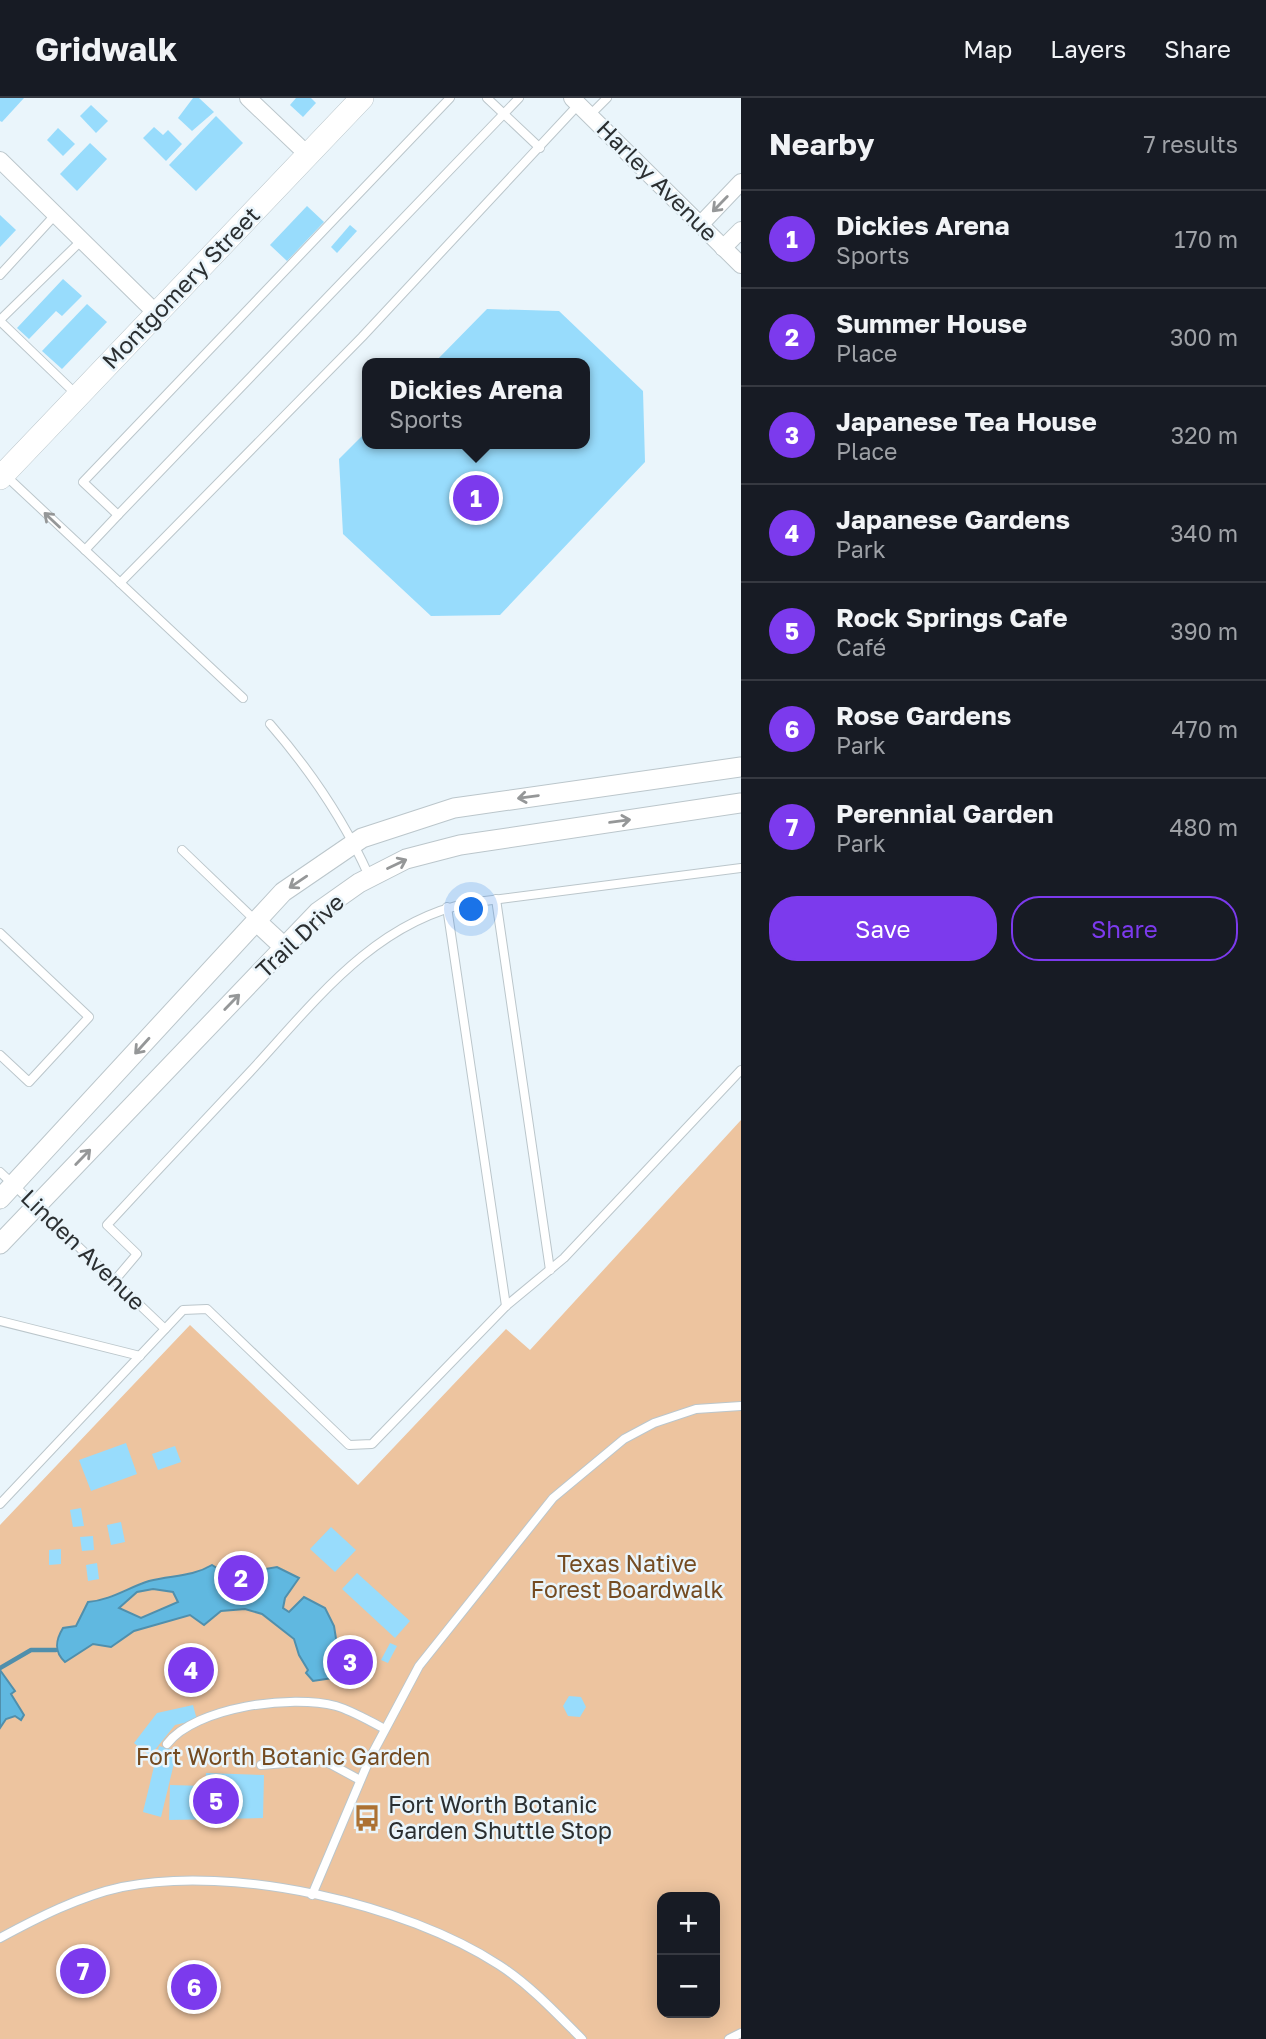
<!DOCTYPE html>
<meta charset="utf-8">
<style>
:root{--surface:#171b24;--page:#20242c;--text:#f1f3f6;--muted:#9ea1a6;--line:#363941;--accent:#7c3aed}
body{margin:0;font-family:"Golos Text",sans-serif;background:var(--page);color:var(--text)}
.controls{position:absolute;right:21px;bottom:21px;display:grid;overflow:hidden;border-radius:14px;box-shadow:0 4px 18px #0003}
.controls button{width:63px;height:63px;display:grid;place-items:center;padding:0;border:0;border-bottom:2px solid var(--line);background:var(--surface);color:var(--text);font:35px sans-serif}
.you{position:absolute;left:472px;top:812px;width:24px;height:24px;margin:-18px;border:5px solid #fff;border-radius:50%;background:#1a73e8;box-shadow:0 0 0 10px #1a73e833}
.badge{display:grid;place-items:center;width:46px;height:46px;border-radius:50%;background:var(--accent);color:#fff;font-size:23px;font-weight:700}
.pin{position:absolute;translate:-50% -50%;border:4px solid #fff;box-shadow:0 2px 7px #0006}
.popup{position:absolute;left:362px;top:260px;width:228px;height:91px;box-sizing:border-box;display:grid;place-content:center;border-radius:14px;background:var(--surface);filter:drop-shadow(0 2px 5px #0005);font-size:23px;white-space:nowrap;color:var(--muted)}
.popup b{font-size:26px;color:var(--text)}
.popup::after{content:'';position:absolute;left:50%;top:100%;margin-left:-14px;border:14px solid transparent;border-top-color:var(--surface)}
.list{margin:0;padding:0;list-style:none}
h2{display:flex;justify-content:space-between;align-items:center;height:91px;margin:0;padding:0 28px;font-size:30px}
h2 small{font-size:23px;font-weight:400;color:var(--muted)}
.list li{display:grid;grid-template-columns:46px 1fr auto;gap:21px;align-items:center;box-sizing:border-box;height:98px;padding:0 28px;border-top:2px solid var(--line)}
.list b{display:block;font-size:26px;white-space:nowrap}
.list p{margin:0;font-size:23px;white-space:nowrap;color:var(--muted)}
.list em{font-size:23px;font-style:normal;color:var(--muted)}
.actions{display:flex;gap:14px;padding:21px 28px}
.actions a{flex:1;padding:16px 0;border:2px solid var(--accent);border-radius:28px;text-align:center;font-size:24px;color:var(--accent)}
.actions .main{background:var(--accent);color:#fff}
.map{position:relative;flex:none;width:741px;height:1941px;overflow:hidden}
header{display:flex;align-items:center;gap:42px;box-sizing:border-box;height:98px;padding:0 35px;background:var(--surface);border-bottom:2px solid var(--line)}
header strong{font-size:33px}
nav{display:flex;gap:38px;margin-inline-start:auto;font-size:24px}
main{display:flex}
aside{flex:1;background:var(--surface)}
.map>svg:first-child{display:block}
</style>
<header>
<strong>Gridwalk</strong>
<nav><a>Map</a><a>Layers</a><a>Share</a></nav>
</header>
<main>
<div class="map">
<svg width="741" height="1941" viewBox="0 0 741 1941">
<rect width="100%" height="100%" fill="#eaf5fb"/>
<!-- green -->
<path fill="#edc49f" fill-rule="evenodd" d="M741,1022v919h-741v-514l190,-200 168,160 148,-156 24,21zM662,1799h53v116h-53z"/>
<!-- water -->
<g fill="#60b8e0" stroke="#508fac" stroke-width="2" fill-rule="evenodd">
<path d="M212,1467l8,5 4,11 24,10 11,-10v-11l18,-3 22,11 -14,20 -2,10 6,4 15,-15 21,11 9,18 7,44 -2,7 -26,4 -7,-8 2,-3 -9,-15 -5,-16 -32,-25 -17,-5 -24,2 -17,14 -14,-10 -56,16 -23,16 -18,-3 -28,18c-11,-10 -10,-21 -2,-34l13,-2 12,-24c23,-2 39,-14 61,-21 23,-6 43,-4 63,-16zM153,1491l20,3 5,10 -37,16 -22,-10 18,-16z"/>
<polygon points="0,1572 15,1593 11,1596 24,1617 21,1622 15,1618 6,1621 0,1630"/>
</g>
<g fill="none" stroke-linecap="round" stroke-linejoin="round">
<!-- stream -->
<polyline stroke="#508fac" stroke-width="4.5" points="0,1570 31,1552 56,1552"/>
</g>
<!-- building -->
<g fill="#98dcfc">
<polygon points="0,0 24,0 2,24 0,23"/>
<polygon points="193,0 199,0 214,14 192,33 178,20"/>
<polygon points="296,0 311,0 316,5 303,19 290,7"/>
<polygon points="91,7 108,23 96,35 80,18"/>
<polygon points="216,18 243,45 196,93 169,67"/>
<polygon points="154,29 163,37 168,32 182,46 166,63 143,40"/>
<polygon points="58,30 75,46 63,58 47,42"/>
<polygon points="90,45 107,61 77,93 60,76"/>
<polygon points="307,108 324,124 287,163 270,147"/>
<polygon points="0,117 16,132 0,149"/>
<polygon points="350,127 357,133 337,155 331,149"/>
<polygon points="63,181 82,198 62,218 56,213 29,241 17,230"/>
<polygon points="87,206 107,224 62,271 42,253"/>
<polygon points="487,211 559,213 643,293 645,364 500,517 431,518 343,436 339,361 368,332 368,346 584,346 584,265 434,265"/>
<polygon points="126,1345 137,1376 91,1393 79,1362"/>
<polygon points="175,1348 181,1364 158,1372 152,1356"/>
<polygon points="81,1410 84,1428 73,1429 70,1412"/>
<polygon points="121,1424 125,1444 111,1447 107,1427"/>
<polygon points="331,1429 356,1452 335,1474 310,1451"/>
<polygon points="93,1438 94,1452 82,1453 80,1439"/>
<polygon points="61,1451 61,1466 49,1467 49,1452"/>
<polygon points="97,1465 99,1481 88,1483 86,1467"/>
<polygon points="357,1475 410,1523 395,1540 342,1491"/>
<polygon points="390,1545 397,1548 388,1565 381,1562"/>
<polygon points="357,1553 359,1574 344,1575 342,1554"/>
<polygon points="569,1598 581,1599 586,1609 580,1619 568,1618 563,1608"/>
<polygon points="193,1607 197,1622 175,1627 150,1658 134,1645 157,1615"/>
<polygon points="159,1648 177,1653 161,1719 143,1714"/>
<polygon points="206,1675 264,1677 263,1720 169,1722 170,1687 205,1688"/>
</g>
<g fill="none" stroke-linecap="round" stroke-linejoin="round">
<defs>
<g id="service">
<polyline points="487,0 540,50"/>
<polyline points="590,17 607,0"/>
<polyline points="0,177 56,116"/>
<polyline points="0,222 82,142"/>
<polyline points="0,223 76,296"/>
<polyline points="5,377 243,600"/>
<polyline points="118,417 519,0"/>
<polyline points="85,452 118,417 83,384 450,0"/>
<polyline points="120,485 362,239 579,6"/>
<path d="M270,626c40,46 74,96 99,152"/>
<polyline points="182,752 256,823"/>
<polyline points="496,801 550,1172"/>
<polyline points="447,809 506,1208"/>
<polyline points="0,835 89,919 29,984 0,957"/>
<polyline points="0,1074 165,1231"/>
<path d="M115,1182l22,-26 -30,-29c47,-51 94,-101 142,-152 63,-68 124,-151 220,-170l272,-35"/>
<polyline points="0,1223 140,1258"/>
<polyline points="0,1406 183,1212 207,1211 349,1347 372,1346 506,1208 564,1160 741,972"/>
<path d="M167,1646c28,-37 125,-50 169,-38 17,5 33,15 49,23"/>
<polyline points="261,1667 323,1662 360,1682"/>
<polyline points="312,1797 370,1660 419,1568 553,1400 624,1341 654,1325 696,1311 741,1308"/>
<path d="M0,1840c37,-20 80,-42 122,-51 111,-23 283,17 377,78 31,20 57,48 83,74"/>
<polyline points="729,1941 741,1935"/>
</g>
<g id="minor">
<polyline points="248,0 308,57"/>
<polyline points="572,0 741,167"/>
<polyline points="0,62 157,216"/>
<polyline points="700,127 741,84"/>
<polyline points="723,150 741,132"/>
</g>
<g id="tertiary">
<polyline points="256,823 284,849"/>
<polyline points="0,1101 283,794 362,740 454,710 741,669"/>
<polyline points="0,1146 318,814 359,785 406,761 460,747 741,705"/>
</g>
<polyline id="secondary" points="0,380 362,0"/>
</defs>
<!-- service casing -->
<use href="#service" stroke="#bbc6cb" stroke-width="10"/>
<!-- minor casing -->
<use href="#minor" stroke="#bbc6cb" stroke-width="18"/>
<!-- tertiary casing -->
<use href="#tertiary" stroke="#bbc6cb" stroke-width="21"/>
<!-- secondary casing -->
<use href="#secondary" stroke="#bbc6cb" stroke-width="24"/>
<!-- service -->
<use href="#service" stroke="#fff" stroke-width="8"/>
<!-- minor -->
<use href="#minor" stroke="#fff" stroke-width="16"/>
<!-- tertiary -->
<use href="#tertiary" stroke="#fff" stroke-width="19"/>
<!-- secondary -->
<use href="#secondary" stroke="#fff" stroke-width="23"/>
</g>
<!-- one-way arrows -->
<defs><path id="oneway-shaft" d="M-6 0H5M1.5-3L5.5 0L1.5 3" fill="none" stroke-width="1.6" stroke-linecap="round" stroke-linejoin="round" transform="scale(1.75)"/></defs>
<g stroke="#959798">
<use href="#oneway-shaft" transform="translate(720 106) rotate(134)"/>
<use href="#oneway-shaft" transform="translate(52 422) rotate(-137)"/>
<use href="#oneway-shaft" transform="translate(528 699) rotate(172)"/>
<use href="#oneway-shaft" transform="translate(620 723) rotate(-8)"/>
<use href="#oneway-shaft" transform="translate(397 766) rotate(-25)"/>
<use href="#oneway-shaft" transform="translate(298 784) rotate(146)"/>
<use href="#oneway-shaft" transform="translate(232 904) rotate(-46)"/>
<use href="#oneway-shaft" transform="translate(142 948) rotate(132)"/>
<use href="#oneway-shaft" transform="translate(83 1059) rotate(-46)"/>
</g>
<!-- icons -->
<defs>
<symbol id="bus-bare" viewBox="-9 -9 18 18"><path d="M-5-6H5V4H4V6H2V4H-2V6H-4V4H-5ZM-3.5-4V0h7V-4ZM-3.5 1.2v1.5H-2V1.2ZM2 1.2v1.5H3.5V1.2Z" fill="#ac7132" stroke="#eaf5fb" stroke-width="2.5" paint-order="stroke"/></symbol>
</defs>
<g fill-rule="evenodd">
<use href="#bus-bare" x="348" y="1701" width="38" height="38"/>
</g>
<g text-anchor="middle" stroke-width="5" stroke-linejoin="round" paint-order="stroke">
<!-- street labels -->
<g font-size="23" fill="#2b2f31" stroke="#eaf5fb">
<text transform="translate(657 83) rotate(45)" y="8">Harley Avenue</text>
<text transform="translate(181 190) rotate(-46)" y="8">Montgomery Street</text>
<text transform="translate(300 838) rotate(-43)" y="8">Trail Drive</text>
<text transform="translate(83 1152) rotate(44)" y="8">Linden Avenue</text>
</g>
<!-- park labels -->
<g font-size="23" fill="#744b21" stroke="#eaf5fb">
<text x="627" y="1474">Texas Native<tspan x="627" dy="26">Forest Boardwalk</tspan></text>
<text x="283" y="1667">Fort Worth Botanic Garden</text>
</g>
<!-- poi labels -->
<g font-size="23" fill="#2b2f31" stroke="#eaf5fb" text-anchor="start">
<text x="388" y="1715">Fort Worth Botanic<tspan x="388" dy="26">Garden Shuttle Stop</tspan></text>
</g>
</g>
</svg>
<div class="controls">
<button>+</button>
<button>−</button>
</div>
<div class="you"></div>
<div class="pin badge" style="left:476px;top:400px">1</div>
<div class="popup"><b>Dickies Arena</b>Sports</div>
<div class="pin badge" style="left:241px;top:1480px">2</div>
<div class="pin badge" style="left:350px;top:1564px">3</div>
<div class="pin badge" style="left:191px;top:1572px">4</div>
<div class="pin badge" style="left:216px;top:1703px">5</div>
<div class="pin badge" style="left:194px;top:1889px">6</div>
<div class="pin badge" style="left:83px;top:1873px">7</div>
</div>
<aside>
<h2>Nearby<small>7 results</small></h2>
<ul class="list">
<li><span class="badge">1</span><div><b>Dickies Arena</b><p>Sports</p></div><em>170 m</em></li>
<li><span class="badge">2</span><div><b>Summer House</b><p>Place</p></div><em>300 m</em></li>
<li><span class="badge">3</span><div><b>Japanese Tea House</b><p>Place</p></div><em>320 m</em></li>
<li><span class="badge">4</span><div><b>Japanese Gardens</b><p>Park</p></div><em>340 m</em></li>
<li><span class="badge">5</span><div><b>Rock Springs Cafe</b><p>Café</p></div><em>390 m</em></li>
<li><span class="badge">6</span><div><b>Rose Gardens</b><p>Park</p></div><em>470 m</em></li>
<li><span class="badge">7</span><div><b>Perennial Garden</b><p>Park</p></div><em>480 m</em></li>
</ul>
<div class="actions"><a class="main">Save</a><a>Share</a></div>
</aside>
</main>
